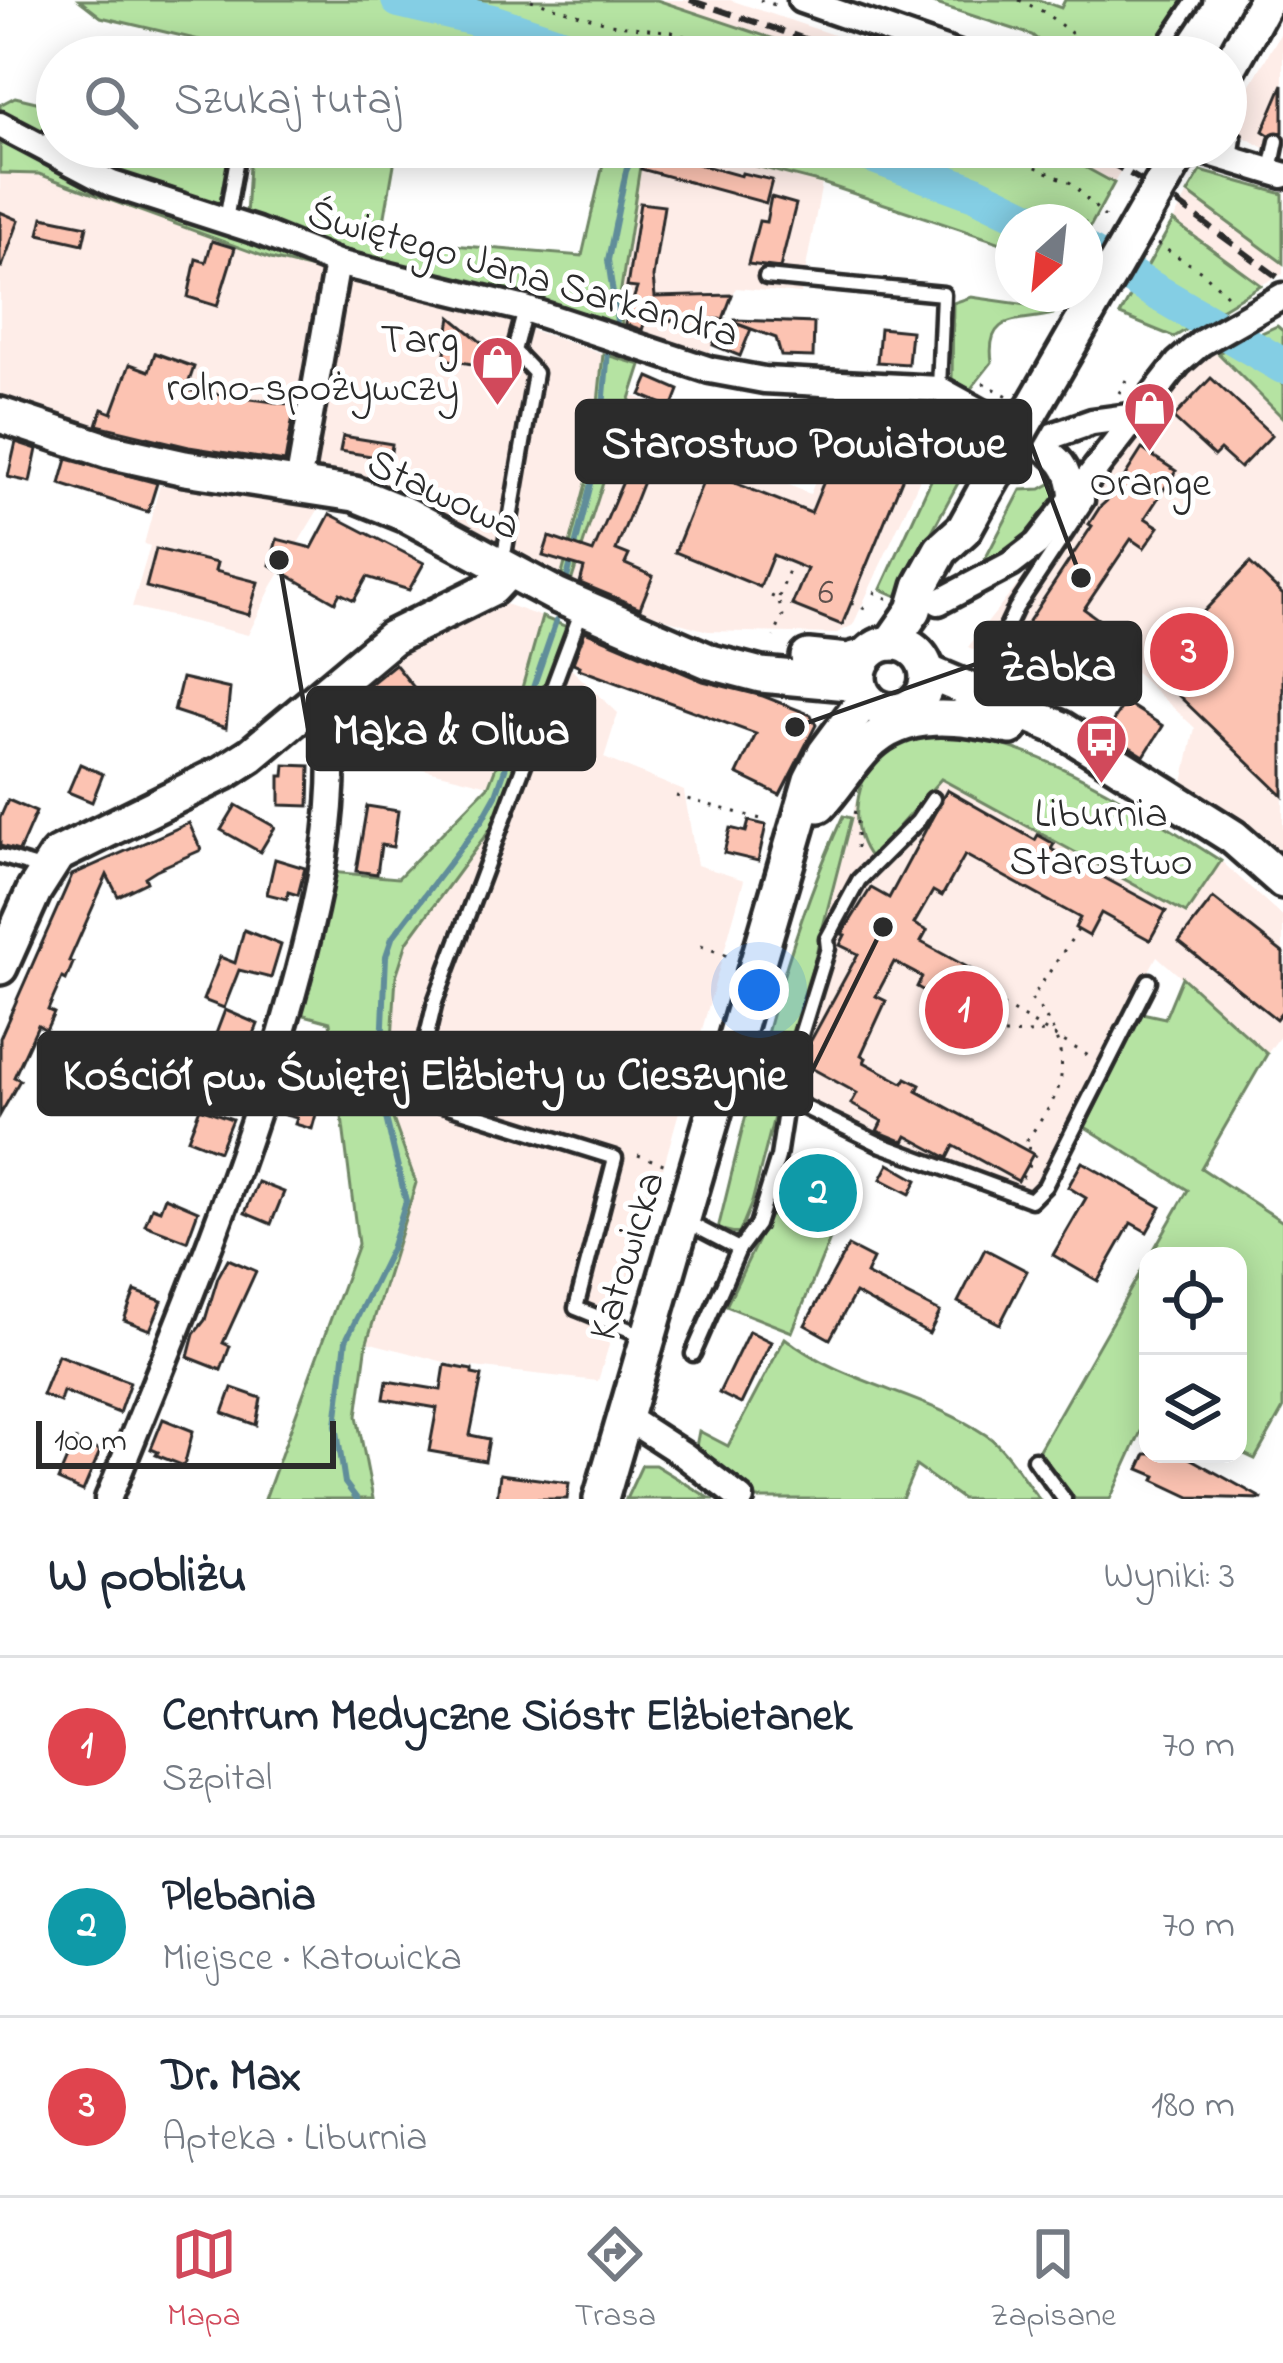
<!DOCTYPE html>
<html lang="pl">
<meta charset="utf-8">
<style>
:root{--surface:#fff;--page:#f2f2f3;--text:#1f2937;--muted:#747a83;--line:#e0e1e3;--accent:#d1495b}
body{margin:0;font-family:"Indie Flower",sans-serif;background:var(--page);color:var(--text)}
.controls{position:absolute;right:36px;bottom:36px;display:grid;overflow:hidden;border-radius:24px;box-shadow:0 6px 30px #0003}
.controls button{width:108px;height:108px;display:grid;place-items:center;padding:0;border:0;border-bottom:3px solid var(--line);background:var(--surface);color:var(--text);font:60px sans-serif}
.compass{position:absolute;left:995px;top:204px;width:108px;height:108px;border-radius:50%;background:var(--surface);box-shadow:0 6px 30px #0003;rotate:207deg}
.scale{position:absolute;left:36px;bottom:30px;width:300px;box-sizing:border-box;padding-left:12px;border:6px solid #2b2b2b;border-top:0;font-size:33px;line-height:42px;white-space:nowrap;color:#2b2b2b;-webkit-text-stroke:9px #fff;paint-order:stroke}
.you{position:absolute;left:759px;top:990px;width:42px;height:42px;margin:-30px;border:9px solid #fff;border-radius:50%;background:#1a73e8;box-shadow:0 0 0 18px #1a73e833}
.badge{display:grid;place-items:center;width:78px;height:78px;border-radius:50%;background:var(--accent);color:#fff;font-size:39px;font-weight:700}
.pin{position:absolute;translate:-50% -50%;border:6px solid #fff;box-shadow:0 3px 12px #0006}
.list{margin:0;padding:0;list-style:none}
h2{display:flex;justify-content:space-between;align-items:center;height:156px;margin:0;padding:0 48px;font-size:51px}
h2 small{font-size:39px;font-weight:400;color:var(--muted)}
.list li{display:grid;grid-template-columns:78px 1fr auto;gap:36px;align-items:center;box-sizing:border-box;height:180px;padding:0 48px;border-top:3px solid var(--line)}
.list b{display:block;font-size:45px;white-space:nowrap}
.list p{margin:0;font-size:39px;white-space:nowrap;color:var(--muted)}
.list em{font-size:39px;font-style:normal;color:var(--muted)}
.icon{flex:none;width:66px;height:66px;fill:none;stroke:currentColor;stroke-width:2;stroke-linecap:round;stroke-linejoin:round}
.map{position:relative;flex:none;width:1283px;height:1499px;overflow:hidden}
.search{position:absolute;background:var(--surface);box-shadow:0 6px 30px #0003;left:36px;right:36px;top:36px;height:132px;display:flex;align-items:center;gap:30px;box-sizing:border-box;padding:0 42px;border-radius:66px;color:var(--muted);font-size:45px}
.sheet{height:696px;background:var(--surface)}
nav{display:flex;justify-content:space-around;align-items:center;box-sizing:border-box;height:168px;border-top:3px solid var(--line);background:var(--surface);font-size:33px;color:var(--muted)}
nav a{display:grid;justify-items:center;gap:6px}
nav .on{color:var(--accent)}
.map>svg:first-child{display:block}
</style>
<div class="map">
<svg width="1283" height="1499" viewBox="0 0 1283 1499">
<rect width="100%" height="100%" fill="#fff"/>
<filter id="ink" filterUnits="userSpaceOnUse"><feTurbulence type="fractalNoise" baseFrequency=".00833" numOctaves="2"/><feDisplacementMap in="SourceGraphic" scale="24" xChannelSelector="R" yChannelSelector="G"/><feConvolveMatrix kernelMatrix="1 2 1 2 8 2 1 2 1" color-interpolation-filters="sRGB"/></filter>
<g filter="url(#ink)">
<!-- built -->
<g fill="#feede8">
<polygon points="657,0 730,0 899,57 828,57"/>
<polygon points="1283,29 1283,158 1226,127"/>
<polygon points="643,147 682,147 822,183 801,294 736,288 708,356 623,330 619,302"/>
<polygon points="1048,147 1112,147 1129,155 1114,183"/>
<polygon points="0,173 39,174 271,259 420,292 603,354 592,461 561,578 384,488 125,447 0,396"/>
<polygon points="1188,193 1283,263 1283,274 1261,285 1173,221"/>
<polygon points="1210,347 1283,419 1283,855 1247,821 1182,787 1195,728 1137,674 1072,650 1051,688 968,647 1188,371"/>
<polygon points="631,395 683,414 696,445 810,494 850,399 877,398 950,413 853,625 835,634 708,631 633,610 571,582"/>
<polygon points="160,485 321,505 272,586 248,635 132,607 150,546 144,544"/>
<polygon points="505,604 542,617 511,727 489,785 349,751 348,694 412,642"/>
<polygon points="558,663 571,669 618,713 604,758 684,791 697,865 744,880 664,1165 598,1381 456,1365 367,1342 416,1183 388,1105 396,976 407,942 493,825"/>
<polygon points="1051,764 1132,804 1221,861 1283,917 1283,1032 1267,1054 1157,956 1028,1195 882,1141 779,1089 861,782"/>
</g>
<!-- green -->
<g fill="#b5e3a2" stroke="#708766" stroke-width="3">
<polygon points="79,0 657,0 828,57 272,57 101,17"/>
<polygon points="924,0 1039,0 1061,8 1065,0 1185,0 1149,57 1058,57 1032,35"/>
<polygon points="15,97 57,107 57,146 0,117 0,105"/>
<polygon points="0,133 312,261 317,270 271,259 39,174 0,173"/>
<polygon points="59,147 232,147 219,210 102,169"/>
<polygon points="250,147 397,147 381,239 582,256 604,160 467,147 643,147 619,302 623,330 378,264 246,217"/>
<polygon points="682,147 1048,147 1114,183 1085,236 1085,222 1013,222 1013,247 822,183"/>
<polygon points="1201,171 1283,194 1283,263 1188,193"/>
<polygon points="1173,221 1261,285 1174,337 1120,315"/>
<path d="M971,297l84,12 -2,5c-31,9 -68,-3 -61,48l-22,28 -18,-11 1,-76z"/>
<polygon points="1277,326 1283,331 1283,418 1218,353"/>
<polygon points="603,354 641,365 571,582 561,578 592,461"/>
<polygon points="960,436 978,446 897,596 881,589 948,443"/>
<path d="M1063,477c-5,43 -47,72 -82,90l40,-77 20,-1z"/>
<polygon points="542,617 570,628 493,825 407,942 396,976 388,1105 416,1183 367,1342 357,1416 373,1499 265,1499 358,1244 330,1022 293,1012 330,872 398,878 489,785 511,727"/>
<path d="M935,733c99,4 204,76 286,128l-35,52 -245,-134 -70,79c-24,-31 -16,-79 11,-105 11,-11 37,-15 53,-20z"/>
<path d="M843,816l8,2 -99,384 -13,32 -21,-5c35,-140 64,-281 125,-413z"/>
<polygon points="1182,977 1267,1054 1201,1168 1283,1222 1283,1409 1255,1459 1238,1451 1238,1256 1150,1256 1188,1190 1085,1127 1142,1013 1165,1018"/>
<polygon points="770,1215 830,1239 792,1332 726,1306"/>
<polygon points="1148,1259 1148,1416 1110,1499 1075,1499 1037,1453"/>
<path d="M785,1338c58,46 139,55 201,97 20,13 37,44 53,64h-77l-46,-33 -14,33h-146l-61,-47 4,-21 29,15z"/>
<polygon points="642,1465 655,1465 711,1499 626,1499"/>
</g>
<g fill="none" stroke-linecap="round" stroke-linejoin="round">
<!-- stream -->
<g stroke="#608d9a" stroke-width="6">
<polyline points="617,321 608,260 626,171 637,147"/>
<polyline points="567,578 599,452 608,351"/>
<polyline points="357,1499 345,1483 336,1425 346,1340 391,1249 406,1201 380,1093 386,956 392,938 482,820 496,795 556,621"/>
</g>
<!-- river -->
<g stroke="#84cee4" stroke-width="36">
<polyline points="399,0 492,22 596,57"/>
<polyline points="850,147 975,193 1035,222"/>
<polyline points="1085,250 1283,366"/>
</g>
</g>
<!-- building -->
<g fill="#fcc3b2" stroke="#2b2b2b" stroke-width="3">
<polygon points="1283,84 1283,132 1269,135 1263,131"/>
<polygon points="646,150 741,176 742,173 772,180 766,203 641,169"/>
<polygon points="771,197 796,204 780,268 748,264 759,221 766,222"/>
<polygon points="640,203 664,206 653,277 655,297 732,295 723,319 645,321 642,330 625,324 637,288 627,287"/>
<polygon points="0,212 19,220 2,267 0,267"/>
<polygon points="43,217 87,226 83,244 39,234"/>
<polygon points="212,241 235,248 217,306 188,297 196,259 206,262"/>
<polygon points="451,317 486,346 483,366 444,359"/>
<polygon points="723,319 751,329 740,356 713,345"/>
<polygon points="735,320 814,323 813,357 781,356 776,338 735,323"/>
<polygon points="880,328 911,331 908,364 877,362"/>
<polygon points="155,353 194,367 186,390 295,405 285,462 189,447 97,425 102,409 112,413 130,364 149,371"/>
<polygon points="649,377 679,390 672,408 641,395"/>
<polygon points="1211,378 1272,435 1240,468 1220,450 1214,456 1173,418"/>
<polygon points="875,402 925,423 842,625 792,605 807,569 773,555 760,587 675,552 707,472 811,513 831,464 846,470"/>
<polygon points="343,436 392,444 390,459 340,451"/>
<polygon points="621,437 655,451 616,550 629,555 625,564 653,576 640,608 580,583 584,568 543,556 549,537 593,552 627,472 610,465"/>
<polygon points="16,442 37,449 30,482 8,477"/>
<polygon points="1142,449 1176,471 1145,518 1159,527 1144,548 1131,539 1084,609 1098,619 1088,633 1075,623 1054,655 1021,633 1092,526 1089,524 1100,507 1112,496"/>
<polygon points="67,459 157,483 148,512 60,484"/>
<polygon points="330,514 424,563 409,590 367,577 354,600 340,593 335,602 270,565 277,539 312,548"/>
<polygon points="156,549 217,563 215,571 258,582 249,615 146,587"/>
<polygon points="1250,563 1283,595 1283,796 1150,668"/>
<polygon points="585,631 703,681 763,696 811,715 816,725 780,795 737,774 756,734 579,669 580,666 573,663"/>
<polygon points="395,664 416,690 380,720 358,694"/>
<polygon points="182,678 230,689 226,728 174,711"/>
<polygon points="1125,702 1163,726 1144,756 1106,732"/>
<polygon points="80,764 103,774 92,802 68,792"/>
<polygon points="285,765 310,766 309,806 280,805 280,776 284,776"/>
<polygon points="947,790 1035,840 1038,835 1054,844 1051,849 1166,911 1150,940 1101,913 1089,936 1075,928 1080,918 965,855 942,896 933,891 914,924 927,931 921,942 978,973 958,1010 917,987 922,977 894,962 876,996 886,1001 861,1055 866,1058 864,1062 903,1083 906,1078 920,1085 917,1091 1033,1154 1018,1181 954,1146 948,1158 907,1136 904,1142 877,1131 882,1121 851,1104 857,1093 804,1064 809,1044 858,954 840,945 845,935 842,934 871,888 889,898"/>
<polygon points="8,800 36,812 19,851 0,846 0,818"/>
<polygon points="236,805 275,827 260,852 221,830"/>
<polygon points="367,806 398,811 393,847 381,845 377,874 356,871"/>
<polygon points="749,821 766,825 758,861 724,853 730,828 746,832"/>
<polygon points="189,823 201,850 156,870 145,877 147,882 118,896 107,875 69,961 73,963 66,980 62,978 48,1010 54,1013 46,1030 38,1025 14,1077 20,1080 0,1115 0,1038 72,875"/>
<polygon points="275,859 305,868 298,895 288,892 287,899 267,894"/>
<polygon points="1213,898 1283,953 1283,1010 1276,1019 1179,942"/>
<polygon points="244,930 281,945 271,978 239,970 224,1008 203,1000 220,957 235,963"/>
<polygon points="225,1010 258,1024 245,1057 214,1039"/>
<polygon points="292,1088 321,1096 312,1129 295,1124 297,1118 285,1115"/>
<polygon points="200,1108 232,1119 219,1151 188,1139"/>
<polygon points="816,1159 848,1178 820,1227 788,1209"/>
<polygon points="1082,1162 1161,1207 1147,1232 1131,1223 1098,1281 1053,1255 1086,1198 1068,1187"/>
<polygon points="889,1164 917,1180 910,1194 881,1179"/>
<polygon points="258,1182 284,1192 271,1224 245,1213"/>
<polygon points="165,1197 198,1211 187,1241 145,1225 152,1207 160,1210"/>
<polygon points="848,1246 873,1259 866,1274 940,1312 929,1334 855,1293 830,1339 805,1325"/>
<polygon points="985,1249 1027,1271 1000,1324 958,1302"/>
<polygon points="228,1259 256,1271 223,1343 230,1346 221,1370 188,1357 194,1334 205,1320 218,1277"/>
<polygon points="135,1291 162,1301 150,1330 124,1320"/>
<polygon points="749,1331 771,1342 741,1404 719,1393"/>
<polygon points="58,1355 130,1382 119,1413 63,1391 60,1402 42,1395"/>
<polygon points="445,1365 472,1370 472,1374 482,1376 470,1435 489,1439 485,1461 429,1451 437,1408 384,1399 387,1381 441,1390"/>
<polygon points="232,1388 261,1398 256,1425 223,1413"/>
<polygon points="163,1419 193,1431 184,1466 156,1455 158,1452 151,1449"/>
<polygon points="75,1440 100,1451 83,1491 58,1480"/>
<polygon points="1146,1454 1182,1454 1263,1499 1190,1497 1154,1480 1156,1476 1139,1469"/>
<polygon points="500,1474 569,1483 567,1499 497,1499"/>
</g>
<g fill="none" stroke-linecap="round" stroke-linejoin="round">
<defs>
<g id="lane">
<polyline points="1156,57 1194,0"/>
<polyline points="1226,130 1234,138 1231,158"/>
<polyline points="47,151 57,113"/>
<polyline points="1271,170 1277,141"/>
<polyline points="226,220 239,147"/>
<polyline points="766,277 943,294 939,388"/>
<polyline points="497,563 505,549 535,373 514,351 525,310"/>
<polyline points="583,607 435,1002 413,1095 615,1158 576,1308 645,1336"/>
<polyline points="998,646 1016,608 1087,501 1087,485"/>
<polyline points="933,799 918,821 859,880 827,939 828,948 794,1057 787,1099 882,1145 1031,1200 1045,1186 1149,981"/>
<polyline points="0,856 44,869"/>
<polyline points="687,1222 739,1249"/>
<polyline points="693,1354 739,1249 757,1225 778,1157 787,1099"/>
<polyline points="1034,1459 1064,1499"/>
</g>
<g id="street">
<polyline points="801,0 965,57"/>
<polyline points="0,125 112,184 257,231 337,263 525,309 710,370 764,380 939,389 1035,442 1092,422 1136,416"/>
<polyline points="1190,147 1283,175"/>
<path d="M1035,442c24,15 35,25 37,53"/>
<polyline points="298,484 337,263"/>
<polyline points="939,602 1011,564 1037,544 1178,363 1201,343 1283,296"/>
<polyline points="624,1416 684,1455 741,1499"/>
<path d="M108,1499c64,-158 130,-314 177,-478 32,-111 58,-215 42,-331"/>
</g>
<g id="secondary">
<polyline points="1226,73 1266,0"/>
<polyline points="0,415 109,451 185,468 355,494 407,515 558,596 711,662 761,675 859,684"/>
<polyline points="891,643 914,610 921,586 941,550 964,529 985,491"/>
<circle cx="893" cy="677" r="34"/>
<polyline points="808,657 848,661 866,656"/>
<polyline points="927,672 1060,728 1233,837 1283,881"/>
<path d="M819,805c18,-19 30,-41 48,-59 39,-40 96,-28 144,-19"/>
<polyline points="0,967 34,891 57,855 223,773 251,755 391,638 492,588 508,571"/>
<polyline points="601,1499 811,780 825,753 866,698"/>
</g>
</defs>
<!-- lane casing -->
<use href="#lane" stroke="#2b2b2b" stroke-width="21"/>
<!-- street casing -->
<use href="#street" stroke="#2b2b2b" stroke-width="33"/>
<!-- secondary casing -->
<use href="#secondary" stroke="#2b2b2b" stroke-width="42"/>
<!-- path -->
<g stroke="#2b2b2b" stroke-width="3" stroke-dasharray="3 9" stroke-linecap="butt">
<polyline points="531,0 610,24 672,32 746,57"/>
<polyline points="760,0 781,7"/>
<polyline points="1019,0 1044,12 1102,57"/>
<polyline points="992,147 1071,183 1110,222"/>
<polyline points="1157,244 1203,272 1230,298"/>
<polyline points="983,383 1008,396"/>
<polyline points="1119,393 1126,380"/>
<polyline points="1277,589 1283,583"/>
<polyline points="874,592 889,599"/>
<polyline points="771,596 778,599 783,616 774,637"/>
<polyline points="779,597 792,562"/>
<polyline points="851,603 865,609"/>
<polyline points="676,796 768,821"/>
<polyline points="853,812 857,813 857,854"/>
<polyline points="701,946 728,956"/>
<polyline points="971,987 1094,1059"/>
<polyline points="944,1037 1046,1032"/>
<polyline points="638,1155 669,1166"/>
<path d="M1022,1178l14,-25 -12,-8c11,-18 29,-39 35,-59 9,-32 -7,-65 -28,-87l47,-69"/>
</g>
<!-- lane -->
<use href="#lane" stroke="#fff" stroke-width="12"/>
<!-- street -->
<use href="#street" stroke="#fff" stroke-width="24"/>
<!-- secondary -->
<use href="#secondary" stroke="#fff" stroke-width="33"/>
<!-- rail -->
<g stroke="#2b2b2b" stroke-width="6" stroke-dasharray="18 9" stroke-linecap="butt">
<polyline points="690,0 858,57"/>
<polyline points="1083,147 1168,196 1283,281"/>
</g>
<defs>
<polyline id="secondary-bridge" points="985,491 1183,147"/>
</defs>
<!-- secondary-bridge casing -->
<use href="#secondary-bridge" stroke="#2b2b2b" stroke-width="42" stroke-linecap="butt"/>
<!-- secondary-bridge -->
<use href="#secondary-bridge" stroke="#fff" stroke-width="33"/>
</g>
</g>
<!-- icons -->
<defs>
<symbol id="shop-pin" viewBox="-11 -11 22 30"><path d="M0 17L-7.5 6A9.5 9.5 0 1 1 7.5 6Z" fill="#d1495b" stroke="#fff"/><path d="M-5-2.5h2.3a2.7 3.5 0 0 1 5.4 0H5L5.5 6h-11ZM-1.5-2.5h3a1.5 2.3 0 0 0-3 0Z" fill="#fff"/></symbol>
<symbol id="bus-pin" viewBox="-11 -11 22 30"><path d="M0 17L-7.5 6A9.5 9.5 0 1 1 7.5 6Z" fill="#d1495b" stroke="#fff"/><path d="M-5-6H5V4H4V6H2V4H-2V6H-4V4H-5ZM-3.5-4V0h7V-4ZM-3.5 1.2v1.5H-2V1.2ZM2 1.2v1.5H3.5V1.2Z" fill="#fff"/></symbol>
</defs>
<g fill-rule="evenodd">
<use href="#shop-pin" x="468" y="332" width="59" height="81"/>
<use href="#shop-pin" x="1120" y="378" width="59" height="81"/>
<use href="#bus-pin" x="1072" y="710" width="59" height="81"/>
</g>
<g text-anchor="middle" stroke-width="10" stroke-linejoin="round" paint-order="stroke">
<!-- number labels -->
<g font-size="36" fill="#5f514d">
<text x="826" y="603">6</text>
</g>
<!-- street labels -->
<g font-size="42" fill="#2b2b2b" stroke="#fff">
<text transform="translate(524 271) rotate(16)" y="15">Świętego Jana Sarkandra</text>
<text transform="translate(445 492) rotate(25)" y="15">Stawowa</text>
<text transform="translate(624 1255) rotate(-73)" y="15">Katowicka</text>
</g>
<!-- poi labels -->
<g font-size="42" fill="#2b2b2b" stroke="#fff">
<text x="459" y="352" text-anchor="end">Targ<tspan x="459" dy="48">rolno-spożywczy</tspan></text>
<text x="1150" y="495">Orange</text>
<text x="1101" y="826">Liburnia<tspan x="1101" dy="48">Starostwo</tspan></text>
</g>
</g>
<!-- callouts -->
<path fill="none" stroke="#2b2b2b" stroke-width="4.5" d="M1081 578L1030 441M795 727L976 664M279 560L308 728M883 927L811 1073"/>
<g fill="#2b2b2b" stroke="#fff" stroke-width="4.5">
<circle cx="1081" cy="578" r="12"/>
<circle cx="795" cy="727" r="12"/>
<circle cx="279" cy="560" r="12"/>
<circle cx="883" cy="927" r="12"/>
</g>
<g fill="#2b2b2b" stroke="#2b2b2b" stroke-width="4.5">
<rect x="577" y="401" width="453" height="81" rx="12"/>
<rect x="976" y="623" width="164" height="81" rx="12"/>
<rect x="308" y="688" width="286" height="81" rx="12"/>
<rect x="39" y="1033" width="772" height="81" rx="12"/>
</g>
<g font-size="45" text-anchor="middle" font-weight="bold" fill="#fff">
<text x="804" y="457">Starostwo Powiatowe</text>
<text x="1058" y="680">Żabka</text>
<text x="451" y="744">Mąka &amp; Oliwa</text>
<text x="425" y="1089">Kościół pw. Świętej Elżbiety w Cieszynie</text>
</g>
</svg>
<div class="controls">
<button><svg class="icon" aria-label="locate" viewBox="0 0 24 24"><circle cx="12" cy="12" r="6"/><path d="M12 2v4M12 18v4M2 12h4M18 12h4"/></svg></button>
<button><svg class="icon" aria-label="layers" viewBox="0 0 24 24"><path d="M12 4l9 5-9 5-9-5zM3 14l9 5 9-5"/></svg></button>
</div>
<svg class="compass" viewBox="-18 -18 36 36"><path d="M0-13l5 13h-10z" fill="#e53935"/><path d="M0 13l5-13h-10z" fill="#747a83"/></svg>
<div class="scale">100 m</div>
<div class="you"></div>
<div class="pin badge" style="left:964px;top:1010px;background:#e0444e">1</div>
<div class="pin badge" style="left:818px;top:1193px;background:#0f9aa8">2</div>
<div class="pin badge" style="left:1189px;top:652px;background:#e0444e">3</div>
<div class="search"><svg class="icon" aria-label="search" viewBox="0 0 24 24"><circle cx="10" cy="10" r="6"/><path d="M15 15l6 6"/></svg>Szukaj tutaj</div>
</div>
<section class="sheet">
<h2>W pobliżu<small>Wyniki: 3</small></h2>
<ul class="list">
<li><span class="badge" style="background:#e0444e">1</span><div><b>Centrum Medyczne Sióstr Elżbietanek</b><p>Szpital</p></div><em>70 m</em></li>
<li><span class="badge" style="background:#0f9aa8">2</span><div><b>Plebania</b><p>Miejsce · Katowicka</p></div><em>70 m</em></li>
<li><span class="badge" style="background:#e0444e">3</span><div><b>Dr. Max</b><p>Apteka · Liburnia</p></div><em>180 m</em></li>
</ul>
</section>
<nav>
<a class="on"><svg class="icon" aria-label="map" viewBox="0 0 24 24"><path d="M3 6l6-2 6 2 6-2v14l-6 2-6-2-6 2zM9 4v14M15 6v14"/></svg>Mapa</a>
<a><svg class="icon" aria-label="directions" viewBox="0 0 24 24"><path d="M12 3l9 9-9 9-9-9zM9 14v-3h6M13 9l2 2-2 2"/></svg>Trasa</a>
<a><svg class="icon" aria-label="saved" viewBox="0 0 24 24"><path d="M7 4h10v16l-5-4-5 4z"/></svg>Zapisane</a>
</nav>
